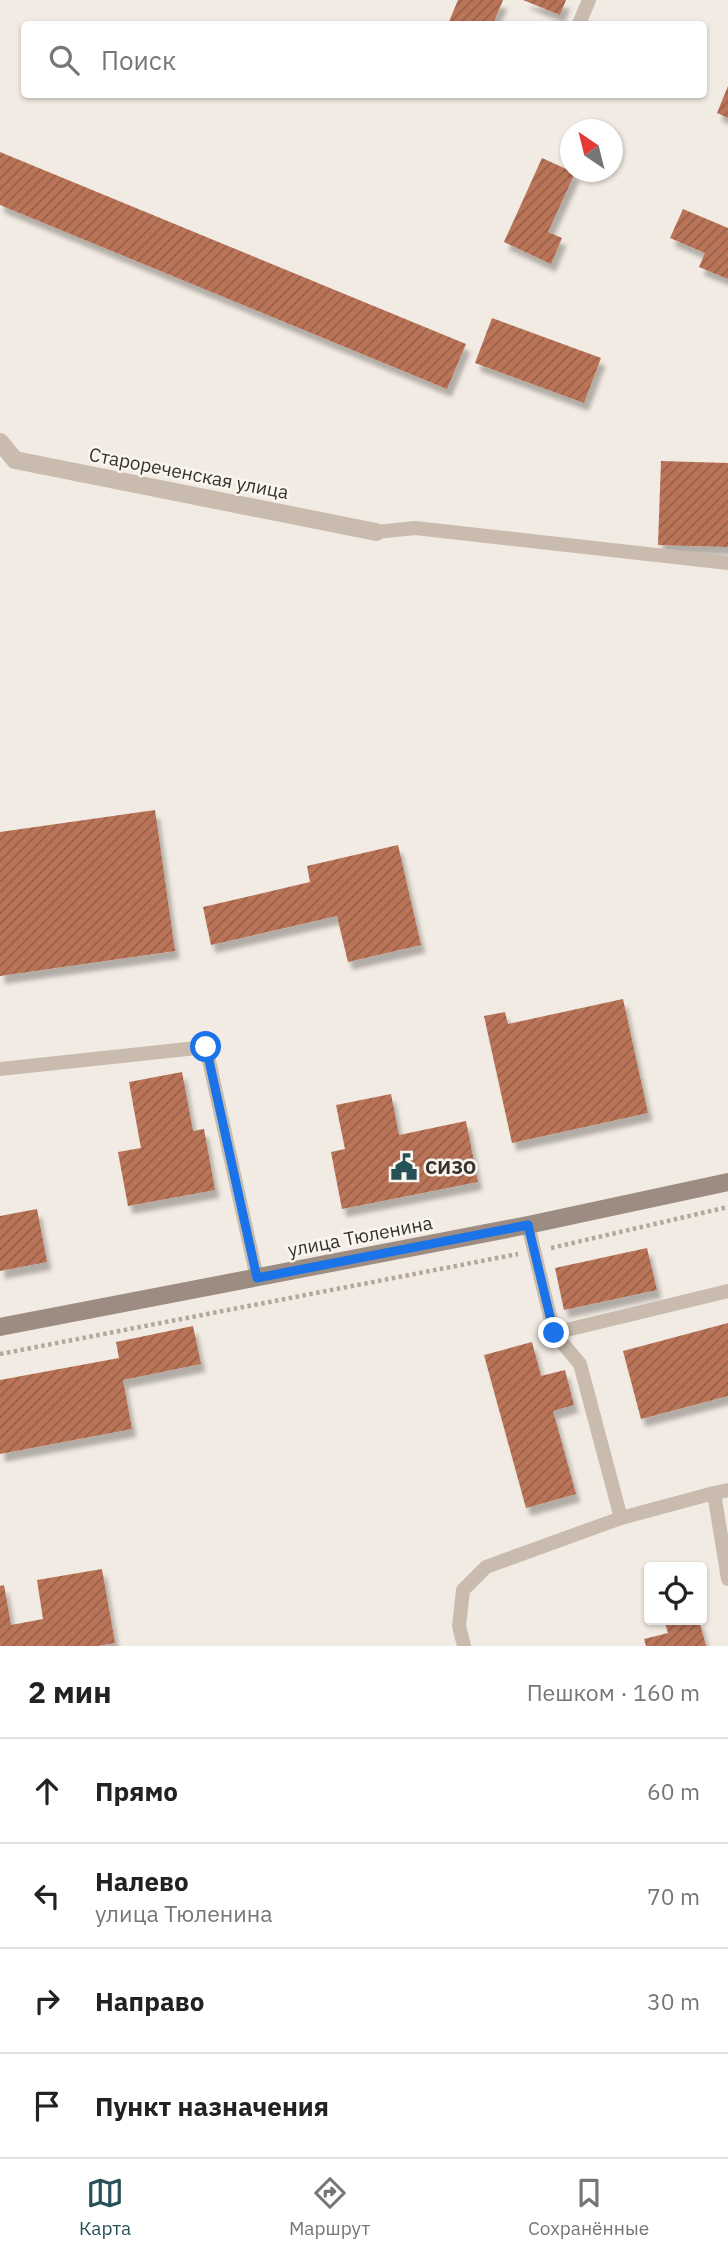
<!DOCTYPE html>
<html lang="ru">
<meta charset="utf-8">
<style>
:root{--surface:#fff;--page:#f2f2f2;--text:#222;--muted:#767676;--line:#e0e0e0;--accent:#265157}
body{margin:0;font-family:"IBM Plex Sans",sans-serif;background:var(--page);color:var(--text)}
.controls{position:absolute;right:21px;bottom:21px;display:grid;overflow:hidden;border-radius:7px;box-shadow:0 2px 5px #0004}
.controls button{width:63px;height:63px;display:grid;place-items:center;padding:0;border:0;border-bottom:2px solid var(--line);background:var(--surface);color:var(--text);font:35px sans-serif}
.compass{position:absolute;left:560px;top:119px;width:63px;height:63px;border-radius:50%;background:var(--surface);box-shadow:0 2px 5px #0004;rotate:325deg}
.stop{position:absolute;width:21px;height:21px;margin:-16px;border:5px solid #1a73e8;border-radius:50%;background:#fff}
.stop.end{background:#1a73e8;border-color:#fff;box-shadow:0 2px 7px #0008}
.list{margin:0;padding:0;list-style:none}
h2{display:flex;justify-content:space-between;align-items:center;height:91px;margin:0;padding:0 28px;font-size:30px}
h2 small{font-size:23px;font-weight:400;color:var(--muted)}
.list li{display:grid;grid-template-columns:46px 1fr auto;gap:21px;align-items:center;box-sizing:border-box;height:105px;padding:0 28px;border-top:2px solid var(--line)}
.list b{display:block;font-size:26px;white-space:nowrap}
.list p{margin:0;font-size:23px;white-space:nowrap;color:var(--muted)}
.list em{font-size:23px;font-style:normal;color:var(--muted)}
.icon{flex:none;width:38px;height:38px;fill:none;stroke:currentColor;stroke-width:2;stroke-linecap:round;stroke-linejoin:round}
.map{position:relative;flex:none;width:728px;height:1646px;overflow:hidden}
.search{position:absolute;background:var(--surface);box-shadow:0 2px 5px #0004;left:21px;right:21px;top:21px;height:77px;display:flex;align-items:center;gap:18px;box-sizing:border-box;padding:0 24px;border-radius:7px;color:var(--muted);font-size:26px}
.sheet{height:511px;background:var(--surface)}
nav{display:flex;justify-content:space-around;align-items:center;box-sizing:border-box;height:98px;border-top:2px solid var(--line);background:var(--surface);font-size:19px;color:var(--muted)}
nav a{display:grid;justify-items:center;gap:4px}
nav .on{color:var(--accent)}
.map>svg:first-child{display:block}
</style>
<div class="map">
<svg width="728" height="1646" viewBox="0 0 728 1646">
<defs>
<pattern id="building-hatch" width="6" height="6" patternUnits="userSpaceOnUse" patternTransform="scale(1.75)"><rect width="6" height="6" fill="#ba7458"/><path d="M-1 1l2-2M0 6l6-6M5 7l2-2" fill="none" stroke="#986049"/></pattern>
<filter id="shadow"><feDropShadow dx="4.5" dy="8" stdDeviation="2" flood-color="#0004"/></filter>
</defs>
<rect width="100%" height="100%" fill="#f2ebe3"/>
<!-- building -->
<g fill="url(#building-hatch)" filter="url(#shadow)">
<polygon points="458,0 503,0 493,24 448,24"/>
<polygon points="523,0 566,0 560,15"/>
<polygon points="728,86 728,118 717,113"/>
<polygon points="0,152 466,344 447,389 0,205"/>
<polygon points="542,158 575,173 548,232 562,238 551,264 504,242"/>
<polygon points="683,209 728,228 728,279 699,267 705,253 670,238"/>
<polygon points="492,318 601,358 584,403 475,363"/>
<polygon points="661,461 728,463 728,547 658,545"/>
<polygon points="155,810 175,951 0,976 0,832"/>
<polygon points="398,845 421,945 348,962 337,916 211,945 203,907 310,882 307,866"/>
<polygon points="623,999 648,1113 512,1143 484,1016 505,1012 508,1024"/>
<polygon points="182,1072 193,1131 204,1129 215,1190 128,1206 118,1152 141,1148 129,1082"/>
<polygon points="391,1094 399,1135 466,1121 478,1182 342,1209 331,1152 345,1149 336,1105"/>
<polygon points="37,1209 47,1262 0,1271 0,1216"/>
<polygon points="647,1248 657,1290 564,1310 555,1268"/>
<polygon points="728,1323 728,1396 641,1419 623,1351"/>
<polygon points="193,1326 201,1364 123,1380 132,1429 0,1454 0,1380 119,1358 116,1342"/>
<polygon points="532,1342 541,1376 565,1370 574,1405 553,1411 576,1494 526,1508 484,1355"/>
<polygon points="102,1569 115,1643 97,1646 0,1646 0,1586 4,1585 11,1625 43,1619 37,1580"/>
<polygon points="664,1620 699,1620 706,1646 646,1646 644,1639 668,1633"/>
</g>
<g fill="none" stroke-linecap="round" stroke-linejoin="round">
<!-- path -->
<g stroke="#b5a79a" stroke-width="4.5" stroke-dasharray="3.5 3.5" stroke-linecap="butt">
<polyline points="551,1248 728,1207"/>
<polyline points="0,1354 518,1254"/>
</g>
<!-- lane -->
<g stroke="#c9bcaf" stroke-width="14">
<polyline points="579,24 589,0"/>
<polyline points="376,532 415,528 728,563"/>
<polyline points="0,1069 206,1047 257,1278"/>
<polyline points="528,1225 554,1333 580,1364 621,1518 714,1493 728,1579"/>
<polyline points="554,1333 728,1291"/>
<polyline points="714,1493 728,1490"/>
<polyline points="464,1646 459,1626 463,1590 486,1567 621,1518"/>
</g>
<!-- street -->
<polyline stroke="#c9bcaf" stroke-width="18" points="0,442 15,460 376,532"/>
<!-- secondary -->
<polyline stroke="#9d8c81" stroke-width="18" points="0,1327 528,1225 728,1182"/>
</g>
<g fill="none" stroke-linecap="round" stroke-linejoin="round">
<!-- route -->
<polyline stroke="#1a73e8" stroke-width="9" points="206,1047 257,1278 528,1225 554,1333"/>
</g>
<!-- icons -->
<defs>
<symbol id="civic-bare" viewBox="-9 -9 18 18"><path d="M-.6-6.5H3V-4.5H.6V-3L4-1V1h2V6H-6V1h2V-1L-.6-3ZM-1.2 2.5V6h2.4V2.5Z" fill="#265157" stroke="#f9f5ef" stroke-width="2.5" paint-order="stroke"/></symbol>
</defs>
<g fill-rule="evenodd">
<use href="#civic-bare" x="385" y="1148" width="38" height="38"/>
</g>
<g text-anchor="middle" stroke-width="5" stroke-linejoin="round" paint-order="stroke">
<!-- street labels -->
<g font-size="19" fill="#39312d" stroke="#f9f5ef">
<text transform="translate(189 473) rotate(11)" y="7">Старореченская улица</text>
<text transform="translate(360 1236) rotate(-11)" y="7">улица Тюленина</text>
</g>
<!-- poi labels -->
<g font-size="19" font-weight="bold" fill="#39312d" stroke="#f9f5ef" text-anchor="start">
<text x="425" y="1174">СИЗО</text>
</g>
</g>
</svg>
<div class="controls">
<button><svg class="icon" aria-label="locate" viewBox="0 0 24 24"><circle cx="12" cy="12" r="6"/><path d="M12 2v4M12 18v4M2 12h4M18 12h4"/></svg></button>
</div>
<svg class="compass" viewBox="-18 -18 36 36"><path d="M0-13l5 13h-10z" fill="#e53935"/><path d="M0 13l5-13h-10z" fill="#767676"/></svg>
<div class="stop" style="left:206px;top:1047px"></div>
<div class="stop end" style="left:554px;top:1333px"></div>
<div class="search"><svg class="icon" aria-label="search" viewBox="0 0 24 24"><circle cx="10" cy="10" r="6"/><path d="M15 15l6 6"/></svg>Поиск</div>
</div>
<section class="sheet">
<h2>2 мин<small>Пешком · 160 m</small></h2>
<ul class="list">
<li><svg class="icon" aria-label="ahead" viewBox="0 0 24 24"><path d="M12 20V5M6 11l6-6 6 6"/></svg><div><b>Прямо</b></div><em>60 m</em></li>
<li><svg class="icon" aria-label="left" viewBox="0 0 24 24"><path d="M17 20v-9H6M10 6l-5 5 5 5"/></svg><div><b>Налево</b><p>улица Тюленина</p></div><em>70 m</em></li>
<li><svg class="icon" aria-label="right" viewBox="0 0 24 24"><path d="M7 20v-9h11M14 6l5 5-5 5"/></svg><div><b>Направо</b></div><em>30 m</em></li>
<li><svg class="icon" aria-label="arrive" viewBox="0 0 24 24"><path d="M6 21V4h12l-3 4 3 4H6"/></svg><div><b>Пункт назначения</b></div></li>
</ul>
</section>
<nav>
<a class="on"><svg class="icon" aria-label="map" viewBox="0 0 24 24"><path d="M3 6l6-2 6 2 6-2v14l-6 2-6-2-6 2zM9 4v14M15 6v14"/></svg>Карта</a>
<a><svg class="icon" aria-label="directions" viewBox="0 0 24 24"><path d="M12 3l9 9-9 9-9-9zM9 14v-3h6M13 9l2 2-2 2"/></svg>Маршрут</a>
<a><svg class="icon" aria-label="saved" viewBox="0 0 24 24"><path d="M7 4h10v16l-5-4-5 4z"/></svg>Сохранённые</a>
</nav>
